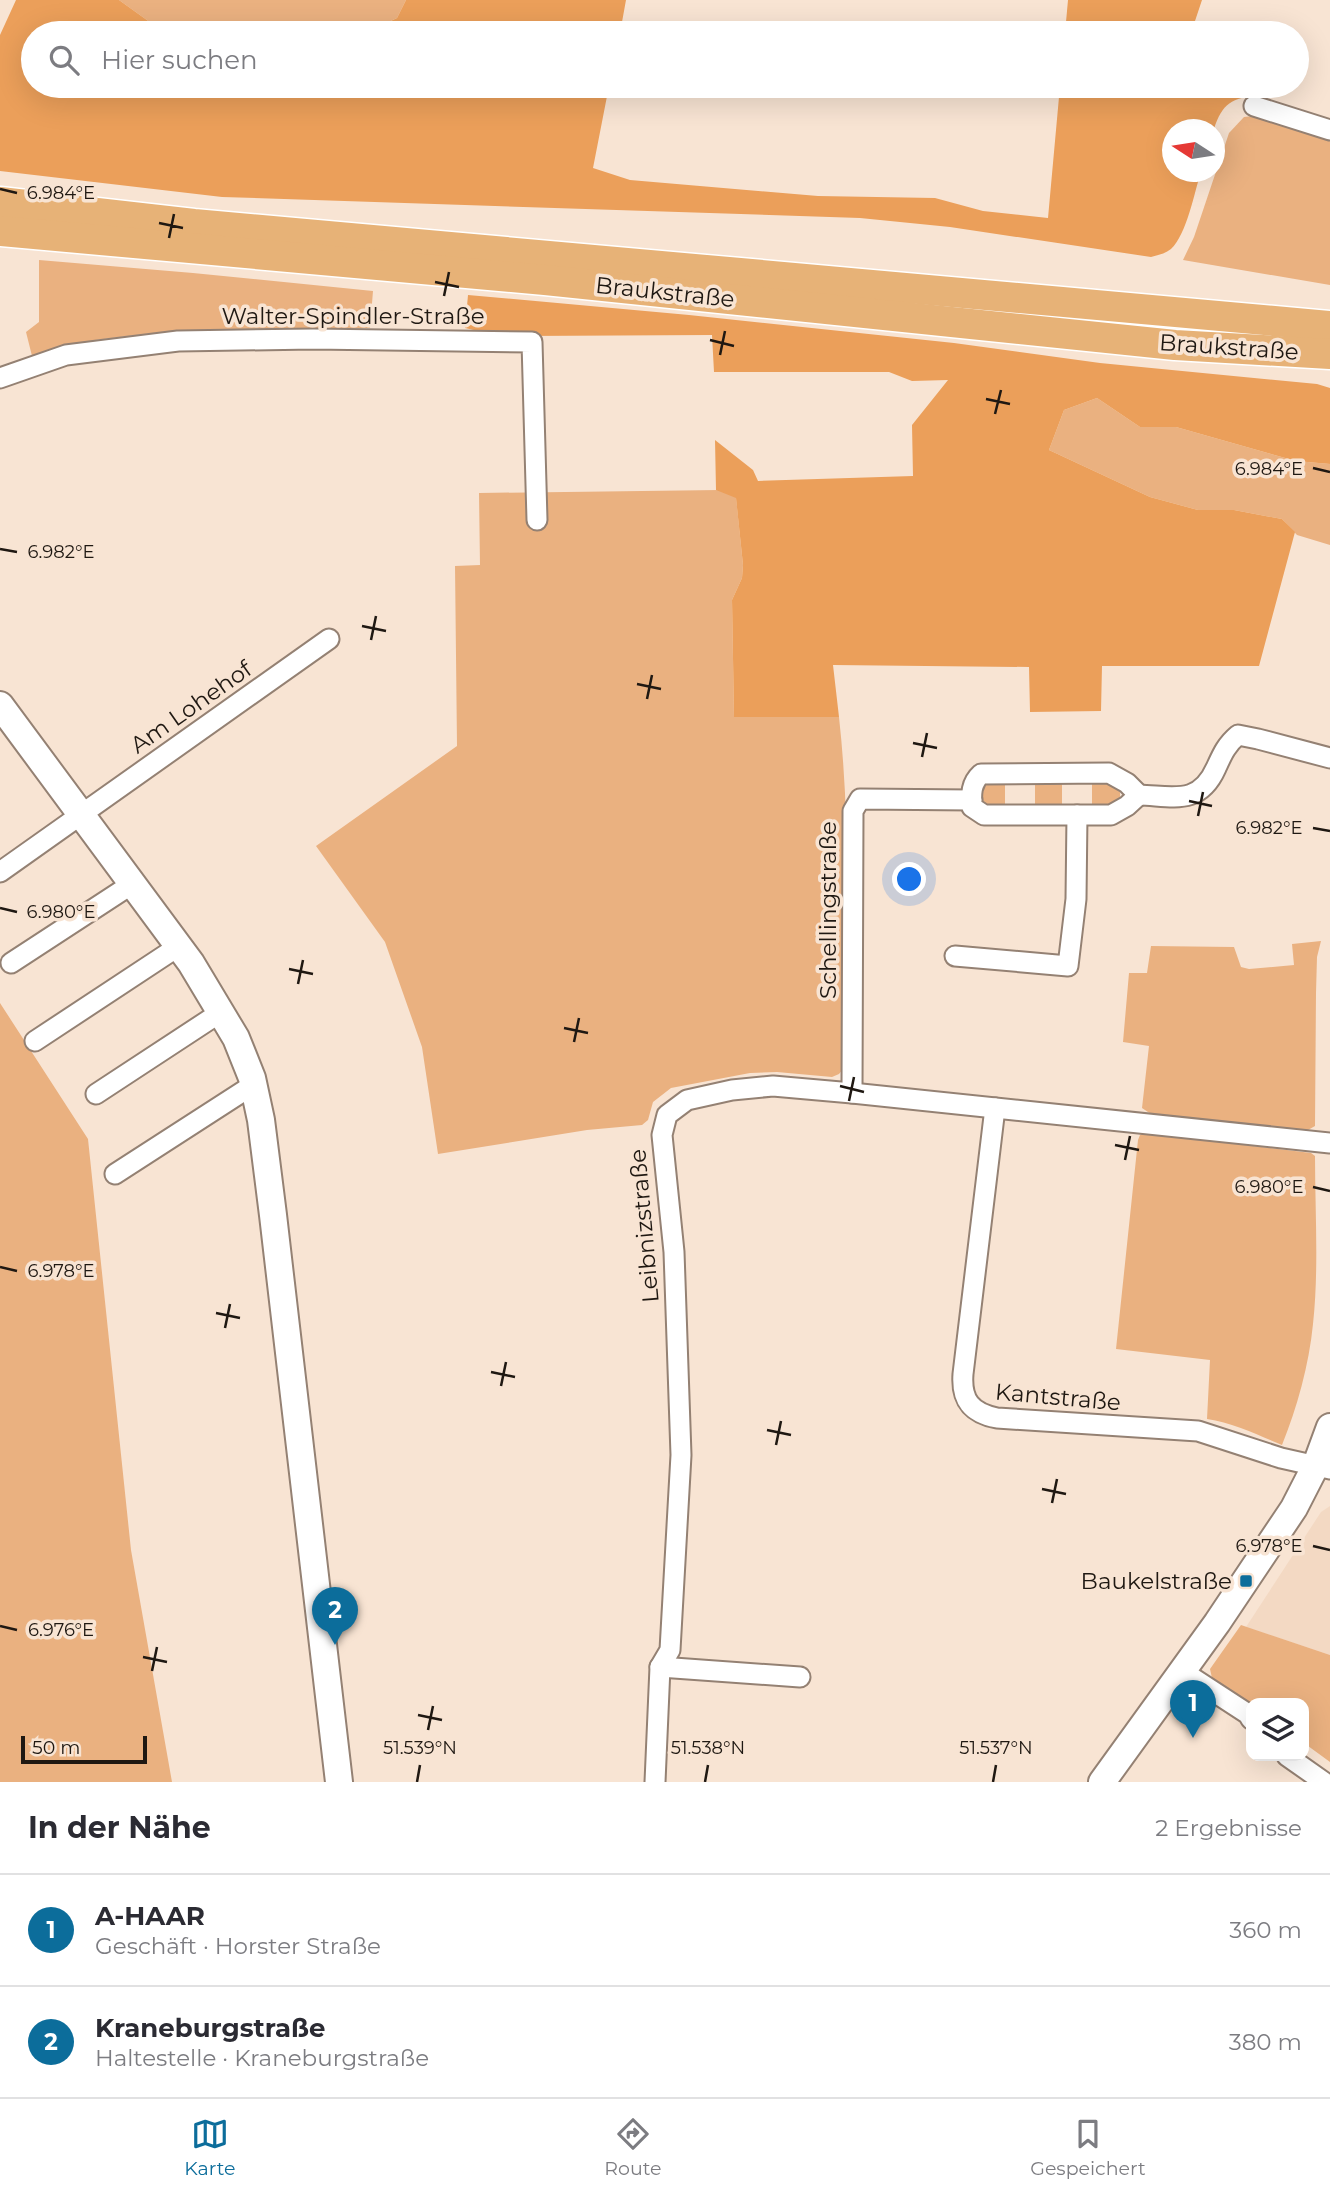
<!DOCTYPE html>
<html lang="de">
<meta charset="utf-8">
<style>
:root{--surface:#fff;--page:#f7f7f7;--text:#2b2b33;--muted:#7c7c81;--line:#e1e1e2;--accent:#0c6d9b}
body{margin:0;font-family:Montserrat,sans-serif;background:var(--page);color:var(--text)}
.controls{position:absolute;right:21px;bottom:21px;display:grid;overflow:hidden;border-radius:14px;box-shadow:0 7px 28px #0002}
.controls button{width:63px;height:63px;display:grid;place-items:center;padding:0;border:0;border-bottom:2px solid var(--line);background:var(--surface);color:var(--text);font:35px sans-serif}
.compass{position:absolute;left:1162px;top:119px;width:63px;height:63px;border-radius:50%;background:var(--surface);box-shadow:0 7px 28px #0002;rotate:282deg}
.scale{position:absolute;left:21px;bottom:18px;width:126px;box-sizing:border-box;padding-left:7px;border:4px solid #1f1812;border-top:0;font-size:19px;line-height:24px;white-space:nowrap;color:#1f1812;-webkit-text-stroke:5px #f8e4d3;paint-order:stroke}
.you{position:absolute;left:910px;top:880px;width:24px;height:24px;margin:-18px;border:5px solid #fff;border-radius:50%;background:#1a73e8;box-shadow:0 0 0 10px #1a73e833}
.badge{display:grid;place-items:center;width:46px;height:46px;border-radius:50%;background:var(--accent);color:#fff;font-size:23px;font-weight:700}
.pin{position:absolute;translate:-50% -58px;filter:drop-shadow(0 2px 4px #0008)}
.pin::after{content:'';position:absolute;top:37px;width:24px;height:21px;background:inherit;clip-path:polygon(0 0,100% 0,50% 100%)}
.list{margin:0;padding:0;list-style:none}
h2{display:flex;justify-content:space-between;align-items:center;height:91px;margin:0;padding:0 28px;font-size:30px}
h2 small{font-size:23px;font-weight:400;color:var(--muted)}
.list li{display:grid;grid-template-columns:46px 1fr auto;gap:21px;align-items:center;box-sizing:border-box;height:112px;padding:0 28px;border-top:2px solid var(--line)}
.list b{display:block;font-size:26px;white-space:nowrap}
.list p{margin:0;font-size:23px;white-space:nowrap;color:var(--muted)}
.list em{font-size:23px;font-style:normal;color:var(--muted)}
.icon{flex:none;width:38px;height:38px;fill:none;stroke:currentColor;stroke-width:2;stroke-linecap:round;stroke-linejoin:round}
.map{position:relative;flex:none;width:1330px;height:1782px;overflow:hidden}
.search{position:absolute;background:var(--surface);box-shadow:0 7px 28px #0002;left:21px;right:21px;top:21px;height:77px;display:flex;align-items:center;gap:18px;box-sizing:border-box;padding:0 24px;border-radius:38px;color:var(--muted);font-size:26px}
.sheet{height:315px;background:var(--surface)}
nav{display:flex;justify-content:space-around;align-items:center;box-sizing:border-box;height:98px;border-top:2px solid var(--line);background:var(--surface);font-size:19px;color:var(--muted)}
nav a{display:grid;justify-items:center;gap:4px}
nav .on{color:var(--accent)}
.map>svg:first-child{display:block}
</style>
<div class="map">
<svg width="1330" height="1782" viewBox="0 0 1330 1782">
<rect width="100%" height="100%" fill="#f8e4d3"/>
<!-- built -->
<polygon fill="#f3d9c3" points="1330,1506 1330,1655 1246,1627 1321,1512"/>
<!-- green -->
<g fill="#eab180">
<polygon points="119,0 406,0 397,18 365,33 165,33"/>
<polygon points="1253,116 1330,141 1330,285 1183,260 1194,237 1229,133 1244,117"/>
<polygon points="39,260 193,273 373,291 370,328 170,331 96,340 32,356 26,332 39,322"/>
<polygon points="1097,398 1140,427 1176,427 1296,461 1330,464 1330,545 1297,535 1282,519 1234,510 1198,510 1150,497 1049,450 1064,410"/>
<path d="M719,490l17,7 7,68 -1,13 -10,22 2,117h105c13,117 7,235 4,352l-4,5 -7,3 -55,-5 -27,1 -79,15 -18,14 -5,18 -6,5 -55,5 -149,24 -16,-107 -37,-105 -69,-96 141,-100 -2,-180 25,-1 -1,-72z"/>
<polygon points="1103,780 1120,789 1120,797 1117,805 1092,808 1092,782"/>
<polygon points="983,782 1005,782 1005,807 983,807 977,792"/>
<rect x="1035" y="782" width="27" height="26"/>
<polygon points="1321,941 1317,957 1316,993 1315,1126 1308,1130 1151,1114 1142,1108 1149,1046 1123,1042 1129,973 1147,973 1151,946 1234,947 1241,967 1249,969 1294,965 1292,944"/>
<polygon points="0,1003 88,1139 131,1550 172,1782 0,1782"/>
<path d="M1144,1133l167,20 4,3c0,55 4,113 -2,168 -4,41 -16,84 -31,121 -24,-10 -49,-22 -75,-26l3,-59 -94,-11 22,-209 2,-5z"/>
<polygon points="1241,1625 1330,1655 1330,1762 1304,1743 1304,1703 1251,1703 1251,1706 1212,1678 1210,1669"/>
</g>
<!-- forest -->
<g fill="#eb9f5a">
<path d="M16,0h103l46,33h-132v53h204l7,4 10,-4h355l-16,82 37,12 188,16 117,2 48,13 65,7 12,-132h172l3,3 24,7c-27,1 -37,8 -45,33l-42,1v42h29c-7,21 -14,62 -30,77 -6,5 -13,6 -20,8l-201,-30 -90,-9 -638,-21 -222,-26v-136z"/>
<polygon points="406,0 626,0 620,33 366,33 397,18"/>
<polygon points="1068,0 1202,0 1191,33 1065,33"/>
<polygon points="468,295 689,315 954,343 1100,363 1317,384 1330,388 1330,464 1296,461 1176,427 1140,427 1097,398 1064,410 1049,450 1150,497 1198,510 1234,510 1282,519 1295,532 1259,666 1102,666 1101,711 1030,712 1029,667 833,665 839,717 734,717 732,600 742,578 743,565 736,498 716,490 715,440 753,470 758,481 913,476 912,425 948,380 912,381 889,372 714,372 712,335 523,336 491,334 465,328"/>
</g>
<g fill="none" stroke-linecap="round" stroke-linejoin="round">
<defs>
<g id="street">
<polyline points="1254,106 1330,130"/>
<polyline points="0,378 66,355 178,341 313,339 532,342 537,520"/>
<path d="M1109,773l18,10 12,12 -12,11 -16,9h-127l-12,-8c-1,-13 -1,-24 9,-33z"/>
<path d="M1139,795c34,1 60,11 77,-27 6,-13 10,-23 22,-33l20,4 72,19"/>
<polyline points="0,872 329,639"/>
<polyline points="955,956 1068,966 1076,899 1077,815"/>
<polyline points="11,963 132,884"/>
<polyline points="35,1041 179,946"/>
<polyline points="852,1093 853,811 860,799 972,800"/>
<polyline points="96,1094 221,1012"/>
<path d="M995,1108l-32,266c-2,26 8,39 34,44l201,13 83,27 49,11"/>
<polyline points="115,1174 253,1085"/>
<polyline points="660,1667 800,1677"/>
<polyline points="1182,1671 1248,1714 1251,1719"/>
<polyline points="1287,1756 1324,1782"/>
<polyline points="655,1782 660,1667 670,1650 681,1455 674,1252 662,1135 667,1115 687,1100 732,1090 773,1086 852,1093 1330,1143"/>
</g>
<g id="secondary">
<polyline points="0,705 191,963 236,1038 252,1078 261,1120 273,1215 339,1782"/>
<polyline points="1102,1782 1217,1623 1294,1508 1316,1465 1330,1427"/>
</g>
<g id="primary">
<polyline points="0,202 194,224 1330,326"/>
<polyline points="0,231 545,280 1175,345 1330,354"/>
</g>
</defs>
<!-- street casing -->
<use href="#street" stroke="#948173" stroke-width="23"/>
<!-- secondary casing -->
<use href="#secondary" stroke="#948173" stroke-width="30"/>
<!-- primary casing -->
<use href="#primary" stroke="#fff" stroke-width="33"/>
<!-- street -->
<use href="#street" stroke="#fff" stroke-width="19"/>
<!-- secondary -->
<use href="#secondary" stroke="#fff" stroke-width="26"/>
<!-- primary -->
<use href="#primary" stroke="#e7b277" stroke-width="30"/>
</g>
<!-- ticks -->
<path fill="none" stroke="#1f1812" stroke-width="2.5" d="M0,189l17,4M159,223l24,5M169,238l5,-24M435,282l24,5M444,296l5,-24M710,340l24,6M720,355l5,-24M986,399l24,5M995,414l6,-24M1313,468l17,4M0,549l17,3M362,626l24,5M371,640l5,-24M637,684l24,5M647,699l5,-24M913,743l24,5M922,757l5,-24M1189,801l23,5M1198,816l5,-24M1313,828l17,3M0,908l17,4M289,969l24,5M298,984l5,-24M564,1028l24,5M574,1042l5,-24M840,1086l24,6M849,1101l5,-24M1115,1145l24,5M1125,1160l5,-24M1313,1187l17,4M0,1267l17,4M216,1313l24,5M225,1328l5,-24M491,1372l24,5M501,1386l5,-24M767,1430l24,5M776,1445l5,-24M1042,1489l24,5M1052,1503l5,-24M1313,1546l17,4M0,1626l17,4M143,1657l24,5M152,1671l5,-24M418,1715l24,5M428,1730l5,-24M417,1782l3,-17M705,1782l3,-17M993,1782l3,-17"/>
<!-- markers -->
<rect fill="#0c6d9b" stroke="#f8e4d3" stroke-width="2.5" x="1239" y="1574" width="14" height="14" rx="3.5"/>
<g text-anchor="middle" stroke-width="7" stroke-linejoin="round" paint-order="stroke">
<!-- street labels -->
<g font-size="23" fill="#1f1812" stroke="#f8e4d3">
<text transform="translate(665 292) rotate(6)" y="8">Braukstraße</text>
<text x="353" y="324">Walter-Spindler-Straße</text>
<text transform="translate(1229 347) rotate(4)" y="8">Braukstraße</text>
<text transform="translate(191 707) rotate(-35)" y="8">Am Lohehof</text>
<text transform="translate(828 910) rotate(-90)" y="8">Schellingstraße</text>
<text transform="translate(644 1226) rotate(-95)" y="8">Leibnizstraße</text>
<text transform="translate(1058 1397) rotate(5)" y="8">Kantstraße</text>
</g>
<!-- poi labels -->
<g font-size="23" fill="#1f1812" stroke="#f8e4d3" text-anchor="end">
<text x="1232" y="1589">Baukelstraße</text>
</g>
</g>
<g font-size="18" text-anchor="middle" fill="#1f1812" stroke="#f8e4d3" stroke-width="7" stroke-linejoin="round" paint-order="stroke">
<text x="61" y="199">6.984°E</text>
<text x="1269" y="475">6.984°E</text>
<text x="61" y="558">6.982°E</text>
<text x="1269" y="834">6.982°E</text>
<text x="61" y="918">6.980°E</text>
<text x="1269" y="1193">6.980°E</text>
<text x="61" y="1277">6.978°E</text>
<text x="1269" y="1552">6.978°E</text>
<text x="61" y="1636">6.976°E</text>
<text x="420" y="1754">51.539°N</text>
<text x="708" y="1754">51.538°N</text>
<text x="996" y="1754">51.537°N</text>
</g>
</svg>
<div class="controls">
<button><svg class="icon" aria-label="layers" viewBox="0 0 24 24"><path d="M12 4l9 5-9 5-9-5zM3 14l9 5 9-5"/></svg></button>
</div>
<svg class="compass" viewBox="-18 -18 36 36"><path d="M0-13l5 13h-10z" fill="#e53935"/><path d="M0 13l5-13h-10z" fill="#7c7c81"/></svg>
<div class="scale">50 m</div>
<div class="you"></div>
<div class="pin badge" style="left:1193px;top:1738px">1</div>
<div class="pin badge" style="left:335px;top:1645px">2</div>
<div class="search"><svg class="icon" aria-label="search" viewBox="0 0 24 24"><circle cx="10" cy="10" r="6"/><path d="M15 15l6 6"/></svg>Hier suchen</div>
</div>
<section class="sheet">
<h2>In der Nähe<small>2 Ergebnisse</small></h2>
<ul class="list">
<li><span class="badge">1</span><div><b>A-HAAR</b><p>Geschäft · Horster Straße</p></div><em>360 m</em></li>
<li><span class="badge">2</span><div><b>Kraneburgstraße</b><p>Haltestelle · Kraneburgstraße</p></div><em>380 m</em></li>
</ul>
</section>
<nav>
<a class="on"><svg class="icon" aria-label="map" viewBox="0 0 24 24"><path d="M3 6l6-2 6 2 6-2v14l-6 2-6-2-6 2zM9 4v14M15 6v14"/></svg>Karte</a>
<a><svg class="icon" aria-label="directions" viewBox="0 0 24 24"><path d="M12 3l9 9-9 9-9-9zM9 14v-3h6M13 9l2 2-2 2"/></svg>Route</a>
<a><svg class="icon" aria-label="saved" viewBox="0 0 24 24"><path d="M7 4h10v16l-5-4-5 4z"/></svg>Gespeichert</a>
</nav>
